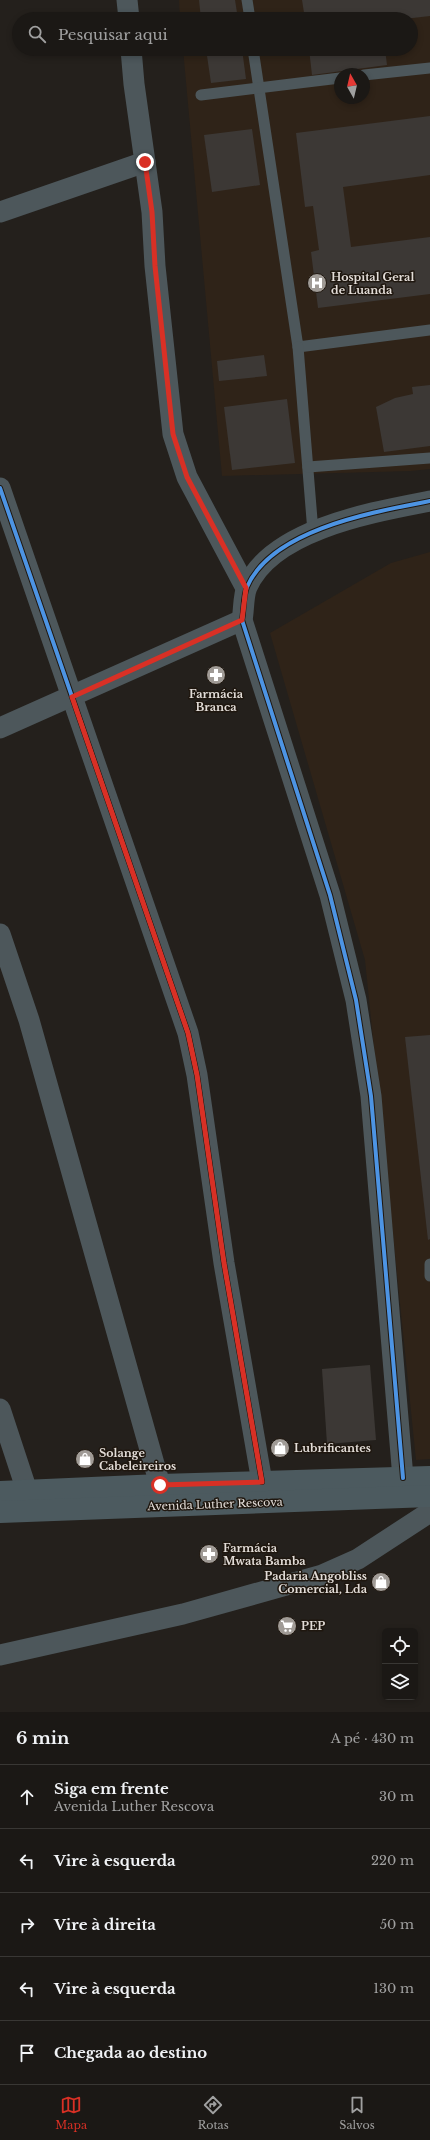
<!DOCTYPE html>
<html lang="pt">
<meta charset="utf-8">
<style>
:root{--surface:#1b1815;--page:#282522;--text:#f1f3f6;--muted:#a0a0a0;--line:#393734;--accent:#d93025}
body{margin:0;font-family:"Libre Baskerville",serif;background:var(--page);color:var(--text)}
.controls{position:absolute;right:12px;bottom:12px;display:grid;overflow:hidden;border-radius:6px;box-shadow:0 2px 6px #0003}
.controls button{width:36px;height:36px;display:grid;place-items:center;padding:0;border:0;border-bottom:1px solid var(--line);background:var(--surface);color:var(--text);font:20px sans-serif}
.compass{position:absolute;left:334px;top:68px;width:36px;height:36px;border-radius:50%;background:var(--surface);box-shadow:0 2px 6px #0003;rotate:352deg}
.stop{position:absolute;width:12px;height:12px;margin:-9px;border:3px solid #d93025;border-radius:50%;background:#fff}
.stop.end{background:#d93025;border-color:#fff;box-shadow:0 1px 4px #0008}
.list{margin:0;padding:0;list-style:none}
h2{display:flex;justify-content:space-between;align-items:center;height:52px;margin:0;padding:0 16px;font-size:17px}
h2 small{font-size:13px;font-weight:400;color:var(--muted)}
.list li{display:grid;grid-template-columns:26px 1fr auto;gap:12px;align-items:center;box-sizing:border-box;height:64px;padding:0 16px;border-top:1px solid var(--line)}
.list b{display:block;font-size:15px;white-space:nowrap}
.list p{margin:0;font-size:13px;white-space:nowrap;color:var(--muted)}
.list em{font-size:13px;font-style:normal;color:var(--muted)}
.icon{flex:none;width:22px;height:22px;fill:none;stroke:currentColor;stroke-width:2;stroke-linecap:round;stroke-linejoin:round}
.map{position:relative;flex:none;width:430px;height:1712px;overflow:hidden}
.search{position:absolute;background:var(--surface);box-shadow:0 2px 6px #0003;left:12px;right:12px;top:12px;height:44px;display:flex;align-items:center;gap:10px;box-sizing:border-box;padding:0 14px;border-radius:22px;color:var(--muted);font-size:15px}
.sheet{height:372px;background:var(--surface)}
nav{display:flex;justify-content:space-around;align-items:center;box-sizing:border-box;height:56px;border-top:1px solid var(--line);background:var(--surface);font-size:11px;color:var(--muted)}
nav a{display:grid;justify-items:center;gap:2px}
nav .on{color:var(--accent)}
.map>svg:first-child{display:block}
</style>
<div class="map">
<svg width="430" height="1712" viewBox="0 0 430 1712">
<rect width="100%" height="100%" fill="#24201c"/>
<!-- built -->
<g fill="#2f2318" fill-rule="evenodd">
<path d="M179,0h251v469l-19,2 -189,5 -39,-427h228v-30h-231zM340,74h24v24h-24z"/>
<polygon points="430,552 430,1459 416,1460 365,960 270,633 391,563"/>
</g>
<!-- building -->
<g fill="#3c3835">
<polygon points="199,0 235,0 238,19 201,19"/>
<polygon points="302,0 430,0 430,16 404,19 305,19"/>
<polygon points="206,49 242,49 246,79 211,83"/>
<polygon points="309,49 385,49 387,65 312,75"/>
<polygon points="430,116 430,175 343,187 351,247 430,237 430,294 318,308 311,252 319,250 313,206 305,207 296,133"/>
<polygon points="252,129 260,185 212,192 204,135"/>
<polygon points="264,355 267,376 219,381 217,361"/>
<polygon points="430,385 430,446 384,452 376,407 395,398 413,394 412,387"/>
<polygon points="287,399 295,463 232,470 224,407"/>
<polygon points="430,1035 430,1239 428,1240 405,1037"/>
<polygon points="370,1365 376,1440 327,1444 322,1369"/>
</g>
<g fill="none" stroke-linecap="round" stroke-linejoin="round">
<!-- lane -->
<g stroke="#4d575b" stroke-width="11">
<polyline points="247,0 250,19"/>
<polyline points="253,49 298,347 430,330"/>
<polyline points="364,75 430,68"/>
<polyline points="201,95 340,78"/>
<polyline points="298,347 313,532"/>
<polyline points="308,467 430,458"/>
<polyline points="430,1264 430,1276"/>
</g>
<!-- street -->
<g stroke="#4d575b" stroke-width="21">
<polyline points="127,0 129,19"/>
<polyline points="131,49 134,84 152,212 155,266 173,434 187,477 246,588"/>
<polyline points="0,212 145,162"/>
<polyline points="0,488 188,1033 197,1075 224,1263 262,1482"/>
<polyline points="0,728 242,620"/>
<polyline points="0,934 29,1020 160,1485"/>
<polyline points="0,1409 27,1491"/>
<path d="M403,1478l-32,-382 -15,-96 -26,-105 -88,-275c2,-9 1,-24 5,-33 25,-58 127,-75 183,-86"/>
<polyline points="0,1655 183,1614 322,1575 358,1559 430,1512"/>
</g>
<!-- secondary -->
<g stroke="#4c5a5f" stroke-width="22">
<polyline points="0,1492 160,1485 430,1477"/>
<polyline points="0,1512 430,1496"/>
</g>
<defs>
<g id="cycleway">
<polyline points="0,488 188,1033 197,1075 224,1263 262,1482"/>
<path d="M403,1478l-32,-382 -15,-96 -26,-105 -88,-275c2,-9 1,-24 5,-33 25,-58 127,-75 183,-86"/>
</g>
</defs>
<!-- cycleway casing -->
<use href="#cycleway" stroke="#1f170f" stroke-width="6"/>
<!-- cycleway -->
<use href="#cycleway" stroke="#4d94e3" stroke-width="4"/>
</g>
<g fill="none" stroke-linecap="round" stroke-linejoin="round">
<!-- route -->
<polyline stroke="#d93025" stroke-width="5" points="145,162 152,212 155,266 173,434 187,477 246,588 242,620 72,697 188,1033 197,1075 224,1263 262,1482 160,1485"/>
</g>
<!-- icons -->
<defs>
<symbol id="hospital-disc" viewBox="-11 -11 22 22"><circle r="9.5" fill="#a09b96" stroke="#1f170f"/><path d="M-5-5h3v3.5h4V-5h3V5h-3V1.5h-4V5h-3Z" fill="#fff"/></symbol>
<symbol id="pharmacy-disc" viewBox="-11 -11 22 22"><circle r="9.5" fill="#a09b96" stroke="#1f170f"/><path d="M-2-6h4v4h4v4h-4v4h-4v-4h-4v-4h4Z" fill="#fff"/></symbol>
<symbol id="shop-disc" viewBox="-11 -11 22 22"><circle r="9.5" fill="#a09b96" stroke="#1f170f"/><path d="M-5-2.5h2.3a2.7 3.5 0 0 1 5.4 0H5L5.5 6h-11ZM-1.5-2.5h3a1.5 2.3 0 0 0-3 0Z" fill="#fff"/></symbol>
<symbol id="supermarket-disc" viewBox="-11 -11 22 22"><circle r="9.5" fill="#a09b96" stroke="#1f170f"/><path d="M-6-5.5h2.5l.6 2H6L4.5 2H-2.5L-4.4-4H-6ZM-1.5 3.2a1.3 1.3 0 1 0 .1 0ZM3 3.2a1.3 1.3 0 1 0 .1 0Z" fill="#fff"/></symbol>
</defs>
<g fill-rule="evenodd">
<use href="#hospital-disc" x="306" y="272" width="22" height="22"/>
<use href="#pharmacy-disc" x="205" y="664" width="22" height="22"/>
<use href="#shop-disc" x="269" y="1437" width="22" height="22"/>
<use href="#shop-disc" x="74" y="1448" width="22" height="22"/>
<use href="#pharmacy-disc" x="198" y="1543" width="22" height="22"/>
<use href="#shop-disc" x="370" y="1571" width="22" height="22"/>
<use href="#supermarket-disc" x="276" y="1615" width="22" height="22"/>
</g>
<g text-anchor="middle" stroke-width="3" stroke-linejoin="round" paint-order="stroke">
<!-- poi labels -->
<g font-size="11" font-weight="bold" fill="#e3ddd8" stroke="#1f170f" text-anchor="start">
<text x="331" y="281">Hospital Geral<tspan x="331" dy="13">de Luanda</tspan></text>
<text x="216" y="698" text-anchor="middle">Farmácia<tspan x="216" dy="13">Branca</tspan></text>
<text x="294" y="1452">Lubrificantes</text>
<text x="99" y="1457">Solange<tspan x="99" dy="13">Cabeleireiros</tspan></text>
<text x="223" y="1552">Farmácia<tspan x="223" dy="13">Mwata Bamba</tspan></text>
<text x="367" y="1580" text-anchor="end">Padaria Angobliss<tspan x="367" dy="13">Comercial, Lda</tspan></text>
<text x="301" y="1630">PEP</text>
</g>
<!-- street labels -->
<g font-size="11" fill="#e3ddd8" stroke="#1f170f">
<text transform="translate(215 1504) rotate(-2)" y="4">Avenida Luther Rescova</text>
</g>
</g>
</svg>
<div class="controls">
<button><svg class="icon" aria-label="locate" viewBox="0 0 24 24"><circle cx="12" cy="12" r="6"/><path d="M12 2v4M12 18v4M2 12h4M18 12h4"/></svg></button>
<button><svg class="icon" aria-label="layers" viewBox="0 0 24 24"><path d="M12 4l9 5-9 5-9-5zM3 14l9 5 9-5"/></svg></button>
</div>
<svg class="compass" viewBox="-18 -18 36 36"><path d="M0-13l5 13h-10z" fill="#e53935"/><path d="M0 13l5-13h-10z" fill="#a0a0a0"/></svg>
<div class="stop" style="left:160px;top:1485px"></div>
<div class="stop end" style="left:145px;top:162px"></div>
<div class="search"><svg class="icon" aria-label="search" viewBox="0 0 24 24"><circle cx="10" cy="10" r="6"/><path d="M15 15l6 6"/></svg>Pesquisar aqui</div>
</div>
<section class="sheet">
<h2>6 min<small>A pé · 430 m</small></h2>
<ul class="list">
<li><svg class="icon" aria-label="ahead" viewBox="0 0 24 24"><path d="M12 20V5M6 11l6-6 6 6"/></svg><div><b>Siga em frente</b><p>Avenida Luther Rescova</p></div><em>30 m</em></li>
<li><svg class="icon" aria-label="left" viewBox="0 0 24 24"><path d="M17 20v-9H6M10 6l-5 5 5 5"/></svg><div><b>Vire à esquerda</b></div><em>220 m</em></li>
<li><svg class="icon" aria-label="right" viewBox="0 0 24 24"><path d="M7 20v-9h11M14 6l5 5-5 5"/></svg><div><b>Vire à direita</b></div><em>50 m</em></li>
<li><svg class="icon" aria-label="left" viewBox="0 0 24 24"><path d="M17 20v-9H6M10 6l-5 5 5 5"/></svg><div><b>Vire à esquerda</b></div><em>130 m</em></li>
<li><svg class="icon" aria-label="arrive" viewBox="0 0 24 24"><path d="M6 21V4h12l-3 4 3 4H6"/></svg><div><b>Chegada ao destino</b></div></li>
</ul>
</section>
<nav>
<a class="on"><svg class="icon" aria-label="map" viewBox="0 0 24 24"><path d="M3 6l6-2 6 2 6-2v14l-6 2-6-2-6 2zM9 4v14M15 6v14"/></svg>Mapa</a>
<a><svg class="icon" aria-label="directions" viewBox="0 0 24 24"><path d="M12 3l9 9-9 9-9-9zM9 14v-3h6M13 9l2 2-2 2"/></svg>Rotas</a>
<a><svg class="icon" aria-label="saved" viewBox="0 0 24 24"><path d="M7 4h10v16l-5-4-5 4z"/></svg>Salvos</a>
</nav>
